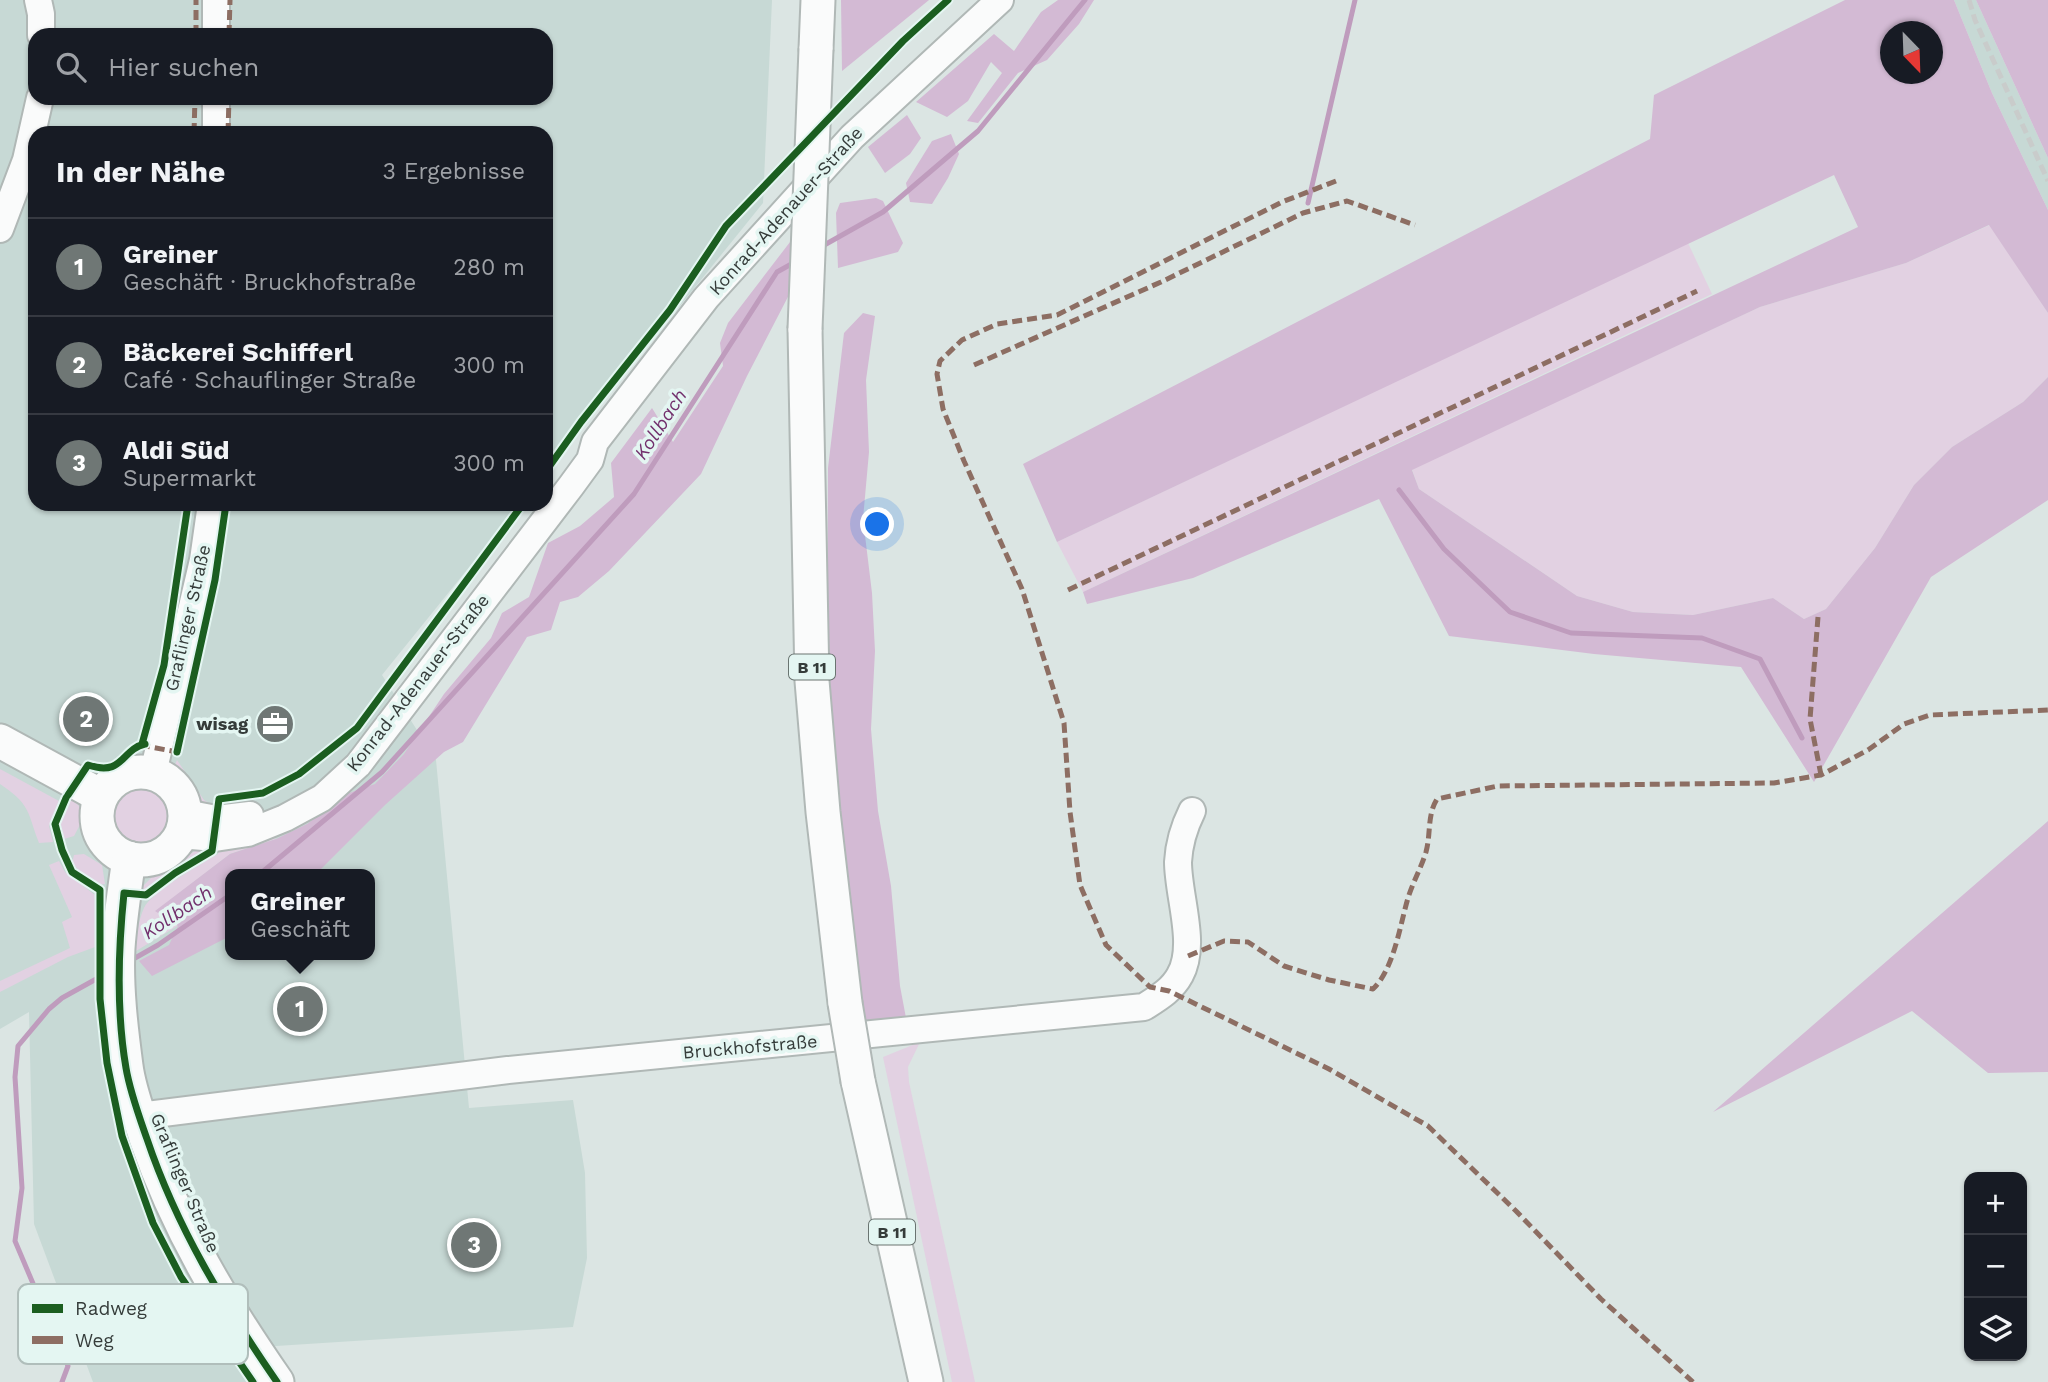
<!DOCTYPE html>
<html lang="de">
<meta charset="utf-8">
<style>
:root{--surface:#171b24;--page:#20242c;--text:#f1f3f6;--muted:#9ea1a6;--line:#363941;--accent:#6f7775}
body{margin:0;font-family:"Work Sans",sans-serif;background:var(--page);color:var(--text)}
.controls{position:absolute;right:21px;bottom:21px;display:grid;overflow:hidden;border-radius:14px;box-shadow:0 2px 5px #0004}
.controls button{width:63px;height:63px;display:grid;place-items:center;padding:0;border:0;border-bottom:2px solid var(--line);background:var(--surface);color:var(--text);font:35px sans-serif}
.compass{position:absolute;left:1880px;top:21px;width:63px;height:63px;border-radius:50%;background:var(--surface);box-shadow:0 2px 5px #0004;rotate:157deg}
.you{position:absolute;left:878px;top:525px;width:24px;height:24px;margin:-18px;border:5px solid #fff;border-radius:50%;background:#1a73e8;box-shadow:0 0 0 10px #1a73e833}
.badge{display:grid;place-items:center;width:46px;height:46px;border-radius:50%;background:var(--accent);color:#fff;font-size:23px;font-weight:700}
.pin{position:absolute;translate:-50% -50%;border:4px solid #fff;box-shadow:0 2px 7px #0006}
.popup{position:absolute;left:225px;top:869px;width:150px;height:91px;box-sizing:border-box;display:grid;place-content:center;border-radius:14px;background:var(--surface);filter:drop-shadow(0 2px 5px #0005);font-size:23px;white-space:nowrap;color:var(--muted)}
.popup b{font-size:26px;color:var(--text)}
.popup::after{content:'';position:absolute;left:50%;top:100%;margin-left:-14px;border:14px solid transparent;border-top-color:var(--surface)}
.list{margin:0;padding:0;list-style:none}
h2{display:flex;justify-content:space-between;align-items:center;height:91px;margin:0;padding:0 28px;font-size:30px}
h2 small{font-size:23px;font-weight:400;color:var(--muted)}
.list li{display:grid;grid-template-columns:46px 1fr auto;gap:21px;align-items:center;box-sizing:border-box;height:98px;padding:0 28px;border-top:2px solid var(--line)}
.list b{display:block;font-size:26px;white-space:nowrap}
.list p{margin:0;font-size:23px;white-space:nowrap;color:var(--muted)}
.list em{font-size:23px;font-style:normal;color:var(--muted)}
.icon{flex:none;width:38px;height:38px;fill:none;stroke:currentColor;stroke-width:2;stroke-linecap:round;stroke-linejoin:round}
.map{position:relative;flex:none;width:2048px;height:1382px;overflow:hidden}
.search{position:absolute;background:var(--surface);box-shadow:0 2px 5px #0004;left:28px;top:28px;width:525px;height:77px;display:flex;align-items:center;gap:18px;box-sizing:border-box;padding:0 24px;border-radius:21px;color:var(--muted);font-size:26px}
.panel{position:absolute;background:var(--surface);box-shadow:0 2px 5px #0004;left:28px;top:126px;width:525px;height:385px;border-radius:21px}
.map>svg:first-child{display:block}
</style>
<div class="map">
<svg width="2048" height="1382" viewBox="0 0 2048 1382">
<rect width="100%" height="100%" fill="#dbe5e3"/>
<!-- built -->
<g fill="#c7d9d5" fill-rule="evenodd">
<path d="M0,0h772l-9,203 -217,269v-339h-511v371h485l-138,171 54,85 33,348 104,-8 12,73 2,85 -14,69 -297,19 -33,11 19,25h-169l-59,-158 -5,-212 -29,17zM35,35h511v63h-511zM230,874h140v81h-140z"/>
<polygon points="1954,0 1976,0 2048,158 2048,210 1992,93"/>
</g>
<!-- green -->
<g fill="#e2d1e2">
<polygon points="1990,225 2048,313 2048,377 2023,402 1952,447 1914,485 1875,548 1826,609 1804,619 1773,598 1693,615 1633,612 1577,596 1419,489 1412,469 1760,307 1906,263"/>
<polygon points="1688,243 1712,294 1083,592 1057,542"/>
<polygon points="177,760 204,800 214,806 197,805 174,767"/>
<path d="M0,769l59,32 -10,25 4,16 -14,1c-12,-32 -8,-38 -39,-59z"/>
<circle cx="141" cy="818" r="33"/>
<polygon points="73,799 83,811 82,821 74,836 64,839 60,821 67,801"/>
<path d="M267,835l9,4 -46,15 -74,57 23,14 -43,26c0,-13 2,-30 8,-43 7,-16 57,-44 74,-54l2,-7z"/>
<polygon points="201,847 210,849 175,869 145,891 141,888 156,873 169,868"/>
<polygon points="84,854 102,865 105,884 98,885 83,875 72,863 74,855"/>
<polygon points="59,861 65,872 95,895 95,947 68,957 0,992 0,981 70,948 62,922 72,917 49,865"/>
<polygon points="920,1042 908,1067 909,1082 975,1382 952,1382 883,1057"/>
</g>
<!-- forest -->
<g fill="#d3bad4" fill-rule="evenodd">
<polygon points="841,0 929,0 842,71"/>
<polygon points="1058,0 1094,0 1079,24 1047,60 1018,73 978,123 967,121 1002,73 991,62 968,101 947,117 916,102 994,34 1014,51 1041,12"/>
<path d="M1845,0h109l38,93 56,117v103l-59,-88 -83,38 -146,44 -348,163 7,19 158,107 56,16 60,3 80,-17 31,21 22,-10 49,-61 39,-63 38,-38 71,-45 25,-25v123l-117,77 -117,205 -73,-115 -147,-13 -145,-18 -70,-137 -186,79 -106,26 -4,-12 775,-365 -24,-52 -777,367 -34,-78 627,-325 4,-44zM1890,32h42v42h-42z"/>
<polygon points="1976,0 2048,0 2048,158"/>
<polygon points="907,115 921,138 910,154 885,173 868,147"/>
<polygon points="951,134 959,154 948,178 932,204 910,202 906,183 932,141"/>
<polygon points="876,198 883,201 903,243 898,252 838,268 836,213 840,203"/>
<polygon points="790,242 791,291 747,376 701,474 609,571 578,597 560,602 551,630 527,637 463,742 444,752 385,805 316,874 230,874 230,936 152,976 139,961 169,945 178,926 155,911 230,854 276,839 307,824 349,793 375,784 404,754 444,694 491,638 502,613 529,597 548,543 580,526 614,497 611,463 652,408 673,442 723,366 720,343 728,323"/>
<polygon points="863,313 875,316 866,380 869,452 863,519 872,593 875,651 871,729 878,811 891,886 900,986 906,1018 866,1024 844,884 827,673 828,468 844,333"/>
<polygon points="2048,821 2048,1072 1988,1073 1912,1011 1713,1112"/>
</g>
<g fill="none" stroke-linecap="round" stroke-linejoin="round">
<!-- stream -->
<g stroke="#bf9cbd" stroke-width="5">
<polyline points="1308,203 1355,0"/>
<polyline points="819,248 883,212 978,131 1085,0"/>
<polyline points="1399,490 1444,549 1510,612 1571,633 1702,638 1760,659 1802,738"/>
<polyline points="260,874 382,772 634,494 777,272 795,262"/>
<polyline points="128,962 158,945 230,895"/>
<polyline points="62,1382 68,1366 15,1241 22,1188 15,1077 18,1046 49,1009 62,998 107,973"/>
</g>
<defs>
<g id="minor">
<polyline points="38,0 41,14 41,35"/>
<polyline points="216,35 216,0"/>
<polyline points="216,133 216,98"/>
<polyline points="0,229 26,160 40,98"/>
<polyline points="153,773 203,560 211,504"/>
<polyline points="185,813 216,819 250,815"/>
<polyline points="180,835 215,838 248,833 285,818 322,798 358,765 571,486 590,460 595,442 706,298 852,137 1000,0"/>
<path d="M139,1116l369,-46 636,-63c14,-9 28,-17 36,-32 17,-30 -2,-79 -2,-113 1,-18 6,-35 14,-51"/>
</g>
<g id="major">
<polyline points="816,49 818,0"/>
<polyline points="805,329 812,681 823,812 845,1003"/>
<polyline points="0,741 101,796"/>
<circle cx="141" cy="816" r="44"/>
<path d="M129,858c-4,30 -9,60 -11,90 -2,39 3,80 8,118 3,24 13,49 20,72 31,90 77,166 131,244"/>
<polyline points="858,1081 926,1382"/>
</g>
</defs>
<!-- minor casing -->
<use href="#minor" stroke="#b0b8b6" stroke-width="30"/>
<!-- major casing -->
<use href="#major" stroke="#b0b8b6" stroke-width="37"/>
<!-- minor -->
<use href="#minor" stroke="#fafbfb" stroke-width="26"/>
<!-- major -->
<use href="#major" stroke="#fafbfb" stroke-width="33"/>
<!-- rail -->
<polyline stroke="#c9cccb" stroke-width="5" stroke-dasharray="10 5" stroke-linecap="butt" points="1969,0 1975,20 2048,181"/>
<defs>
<g id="major-bridge">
<polyline points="805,329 816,49"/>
<polyline points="845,1003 858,1081"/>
</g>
</defs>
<!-- major-bridge casing -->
<use href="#major-bridge" stroke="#b0b8b6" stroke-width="37" stroke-linecap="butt"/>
<!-- major-bridge -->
<use href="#major-bridge" stroke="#fafbfb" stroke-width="33"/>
<!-- quiet -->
<g stroke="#8d6e63" stroke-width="5" stroke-dasharray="10 5" stroke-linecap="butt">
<polyline points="196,35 196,0"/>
<polyline points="229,35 230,0"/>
<polyline points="194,133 195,98"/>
<polyline points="228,133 229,98"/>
<polyline points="1336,181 1282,202 1057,315 997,324 962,340 940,361 937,374 943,409 964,461 1022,589 1064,723 1070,812 1080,885 1106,945 1150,987 1169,991 1329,1069 1428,1126 1516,1211 1601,1299 1693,1382"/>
<polyline points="974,365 1161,282 1303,213 1347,201 1415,225"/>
<polyline points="1068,590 1697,291"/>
<polyline points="1818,617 1810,719 1821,775"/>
<polyline points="140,745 177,752 178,749"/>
<path d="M1188,956l36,-15 24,1 36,24 45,14 44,9c21,-20 27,-64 35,-91 5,-16 13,-30 18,-46 5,-18 1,-37 11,-53l61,-13 276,-3 47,-8 47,-25 36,-26 26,-9 118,-5"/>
</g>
<defs>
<g id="cycleway">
<polyline points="546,471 581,422 670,310 726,226 903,41 948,0"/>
<polyline points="142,744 164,665 188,504"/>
<polyline points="177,752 215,580 226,504"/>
<path d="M68,795l20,-30c36,12 33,-16 57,-21"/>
<polyline points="66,798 55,824 62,850 72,872 100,890 100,999 107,1063 122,1136 153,1223 181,1277 253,1382"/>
<path d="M277,1382c-53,-77 -100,-154 -130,-243 -8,-23 -17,-47 -21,-71 -10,-58 -8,-117 -2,-175l22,2 29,-22 37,-22 7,-52 44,-6 36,-19 58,-46 166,-224"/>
</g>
</defs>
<!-- cycleway casing -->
<use href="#cycleway" stroke="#e4f6f2" stroke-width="11"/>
<!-- cycleway -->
<use href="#cycleway" stroke="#1b5e20" stroke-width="7"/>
</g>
<!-- icons -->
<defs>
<symbol id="office-disc" viewBox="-11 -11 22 22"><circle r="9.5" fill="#6f7775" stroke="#e4f6f2"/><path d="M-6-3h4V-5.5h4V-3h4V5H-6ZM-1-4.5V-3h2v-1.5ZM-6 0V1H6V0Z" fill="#fff"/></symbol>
</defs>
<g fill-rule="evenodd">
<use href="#office-disc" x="253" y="702" width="44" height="44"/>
</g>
<g text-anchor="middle" stroke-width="7" stroke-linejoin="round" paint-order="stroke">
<!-- shield labels -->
<g fill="#e4f6f2" stroke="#6a7471" stroke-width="2">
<rect x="789" y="654.5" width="46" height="25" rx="5"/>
<rect x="869" y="1219.5" width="46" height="25" rx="5"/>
</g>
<g font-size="16" font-weight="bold" fill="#353c3a">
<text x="812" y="673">B 11</text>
<text x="892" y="1238">B 11</text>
</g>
<!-- street labels -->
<g font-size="18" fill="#353c3a" stroke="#e4f6f2">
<text transform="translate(786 211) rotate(-48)" y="6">Konrad-Adenauer-Straße</text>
<text transform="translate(188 618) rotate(-77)" y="6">Graflinger Straße</text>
<text transform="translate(418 683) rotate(-52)" y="6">Konrad-Adenauer-Straße</text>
<text transform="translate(750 1047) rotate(-5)" y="6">Bruckhofstraße</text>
<text transform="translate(185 1183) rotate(67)" y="6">Graflinger Straße</text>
</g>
<!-- poi labels -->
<g font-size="18" font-weight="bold" fill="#353c3a" stroke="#e4f6f2" text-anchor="end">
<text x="248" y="730">wisag</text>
</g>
<!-- water labels -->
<g font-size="19" font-style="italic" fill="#72306d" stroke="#e4f6f2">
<text transform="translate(660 424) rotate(-57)" y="7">Kollbach</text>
<text transform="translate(177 912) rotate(-34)" y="7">Kollbach</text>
</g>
</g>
<!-- legend -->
<rect x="18" y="1284" width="230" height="80" rx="10" fill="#e4f6f2" stroke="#b0bebb" stroke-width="2"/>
<rect x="32" y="1304" width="31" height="9" fill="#1b5e20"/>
<rect x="32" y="1336" width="31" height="8" fill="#8d6e63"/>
<g font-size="19" fill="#353c3a">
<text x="75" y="1315">Radweg</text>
<text x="75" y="1347">Weg</text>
</g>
</svg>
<div class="controls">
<button>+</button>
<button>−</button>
<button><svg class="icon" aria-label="layers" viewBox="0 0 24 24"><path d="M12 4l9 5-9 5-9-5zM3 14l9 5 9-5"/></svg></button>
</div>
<svg class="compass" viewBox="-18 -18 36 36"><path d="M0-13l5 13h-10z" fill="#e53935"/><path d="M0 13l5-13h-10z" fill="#9ea1a6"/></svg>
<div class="you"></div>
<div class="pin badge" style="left:300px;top:1009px">1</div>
<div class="popup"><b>Greiner</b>Geschäft</div>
<div class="pin badge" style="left:86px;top:719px">2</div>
<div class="pin badge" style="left:474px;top:1245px">3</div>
<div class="search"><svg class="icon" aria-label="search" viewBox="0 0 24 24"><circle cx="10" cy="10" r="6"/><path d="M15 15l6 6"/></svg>Hier suchen</div>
<section class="panel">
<h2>In der Nähe<small>3 Ergebnisse</small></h2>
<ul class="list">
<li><span class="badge">1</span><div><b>Greiner</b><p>Geschäft · Bruckhofstraße</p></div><em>280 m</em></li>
<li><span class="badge">2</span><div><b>Bäckerei Schifferl</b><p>Café · Schauflinger Straße</p></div><em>300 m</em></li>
<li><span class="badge">3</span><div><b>Aldi Süd</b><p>Supermarkt</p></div><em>300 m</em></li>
</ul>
</section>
</div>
